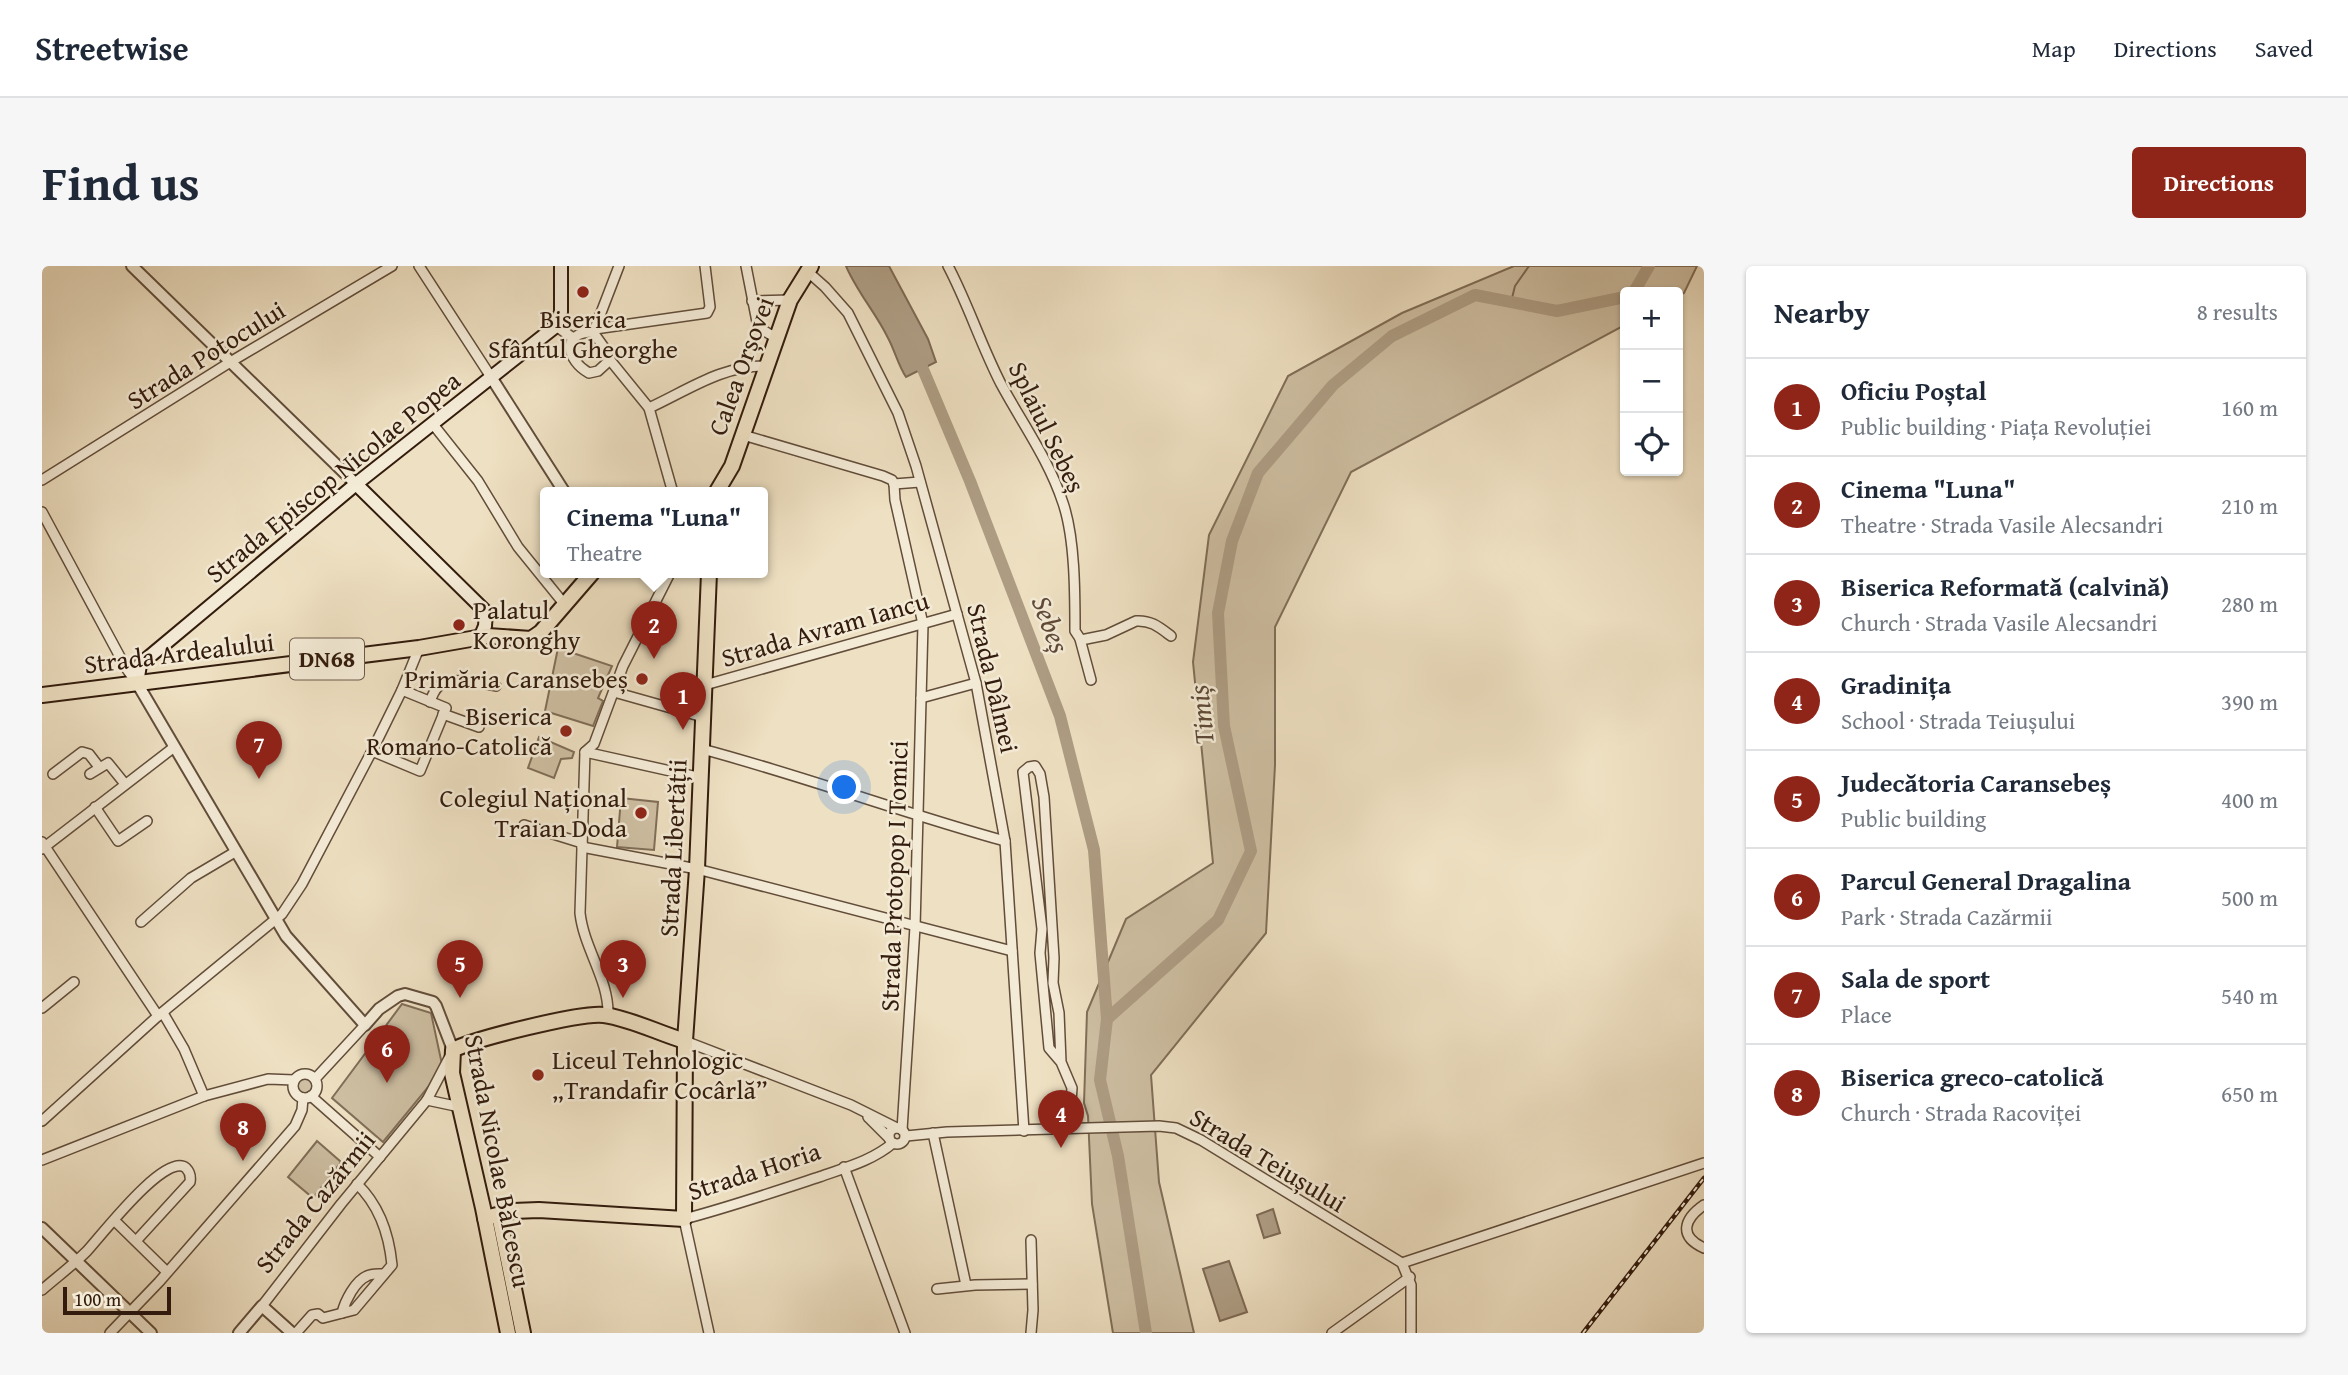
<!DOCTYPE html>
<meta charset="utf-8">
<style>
:root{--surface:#fff;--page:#f6f6f7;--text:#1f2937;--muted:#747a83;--line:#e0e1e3;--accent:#8f2418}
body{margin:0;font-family:"Gentium Book Plus",serif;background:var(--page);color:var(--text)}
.controls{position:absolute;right:21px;top:21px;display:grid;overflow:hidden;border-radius:7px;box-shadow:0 2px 5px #0004}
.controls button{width:63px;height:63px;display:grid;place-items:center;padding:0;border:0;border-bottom:2px solid var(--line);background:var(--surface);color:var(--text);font:35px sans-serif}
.scale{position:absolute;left:21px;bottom:18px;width:108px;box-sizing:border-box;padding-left:7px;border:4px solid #331c0d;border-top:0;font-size:19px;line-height:24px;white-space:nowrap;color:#331c0d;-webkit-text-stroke:5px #f4ebd7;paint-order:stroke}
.you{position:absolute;left:803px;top:522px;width:24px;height:24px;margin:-18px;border:5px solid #fff;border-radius:50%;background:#1a73e8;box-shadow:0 0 0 10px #1a73e833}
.badge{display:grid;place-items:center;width:46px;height:46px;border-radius:50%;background:var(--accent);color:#fff;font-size:23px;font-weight:700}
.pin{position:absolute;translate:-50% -58px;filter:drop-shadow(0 2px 4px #0008)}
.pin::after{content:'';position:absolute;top:37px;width:24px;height:21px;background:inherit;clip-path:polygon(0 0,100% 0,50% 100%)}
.popup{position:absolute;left:498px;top:221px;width:228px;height:91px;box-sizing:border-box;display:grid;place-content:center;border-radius:7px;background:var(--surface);filter:drop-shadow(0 2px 5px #0005);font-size:23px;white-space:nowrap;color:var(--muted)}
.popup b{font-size:26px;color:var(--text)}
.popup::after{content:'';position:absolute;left:50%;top:100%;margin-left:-14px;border:14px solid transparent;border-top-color:var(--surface)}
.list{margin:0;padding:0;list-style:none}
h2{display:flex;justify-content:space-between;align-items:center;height:91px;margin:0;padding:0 28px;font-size:30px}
h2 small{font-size:23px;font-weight:400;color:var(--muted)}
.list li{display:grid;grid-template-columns:46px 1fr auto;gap:21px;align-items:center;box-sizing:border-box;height:98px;padding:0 28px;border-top:2px solid var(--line)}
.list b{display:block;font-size:26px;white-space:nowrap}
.list p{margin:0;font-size:23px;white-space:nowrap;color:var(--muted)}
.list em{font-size:23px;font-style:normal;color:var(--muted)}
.icon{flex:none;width:38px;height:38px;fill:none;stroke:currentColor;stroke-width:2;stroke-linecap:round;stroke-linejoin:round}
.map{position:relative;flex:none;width:1662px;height:1067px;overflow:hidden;border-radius:7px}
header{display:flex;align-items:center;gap:42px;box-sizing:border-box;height:98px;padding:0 35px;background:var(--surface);border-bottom:2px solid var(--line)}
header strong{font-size:33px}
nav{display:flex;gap:38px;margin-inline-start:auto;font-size:24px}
.intro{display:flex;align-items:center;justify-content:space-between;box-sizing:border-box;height:168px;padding:0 42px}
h1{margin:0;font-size:49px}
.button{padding:18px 32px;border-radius:7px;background:var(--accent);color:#fff;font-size:24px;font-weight:700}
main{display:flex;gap:42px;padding:0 42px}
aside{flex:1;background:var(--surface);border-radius:7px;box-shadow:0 2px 5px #0004}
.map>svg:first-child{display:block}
</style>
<header>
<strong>Streetwise</strong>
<nav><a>Map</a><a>Directions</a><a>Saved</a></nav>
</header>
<div class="intro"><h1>Find us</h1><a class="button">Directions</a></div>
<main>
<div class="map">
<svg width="1662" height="1067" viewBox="0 0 1662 1067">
<rect width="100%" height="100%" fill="#eee0c2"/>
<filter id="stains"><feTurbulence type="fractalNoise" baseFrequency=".00286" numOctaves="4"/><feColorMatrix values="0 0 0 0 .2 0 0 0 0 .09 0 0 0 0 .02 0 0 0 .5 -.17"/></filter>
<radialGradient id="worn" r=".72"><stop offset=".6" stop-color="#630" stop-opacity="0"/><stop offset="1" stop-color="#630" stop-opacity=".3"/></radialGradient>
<!-- green -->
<g fill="#cebfa3" stroke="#806e58" stroke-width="2">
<polygon points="1472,0 1655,0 1642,27 1636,30 1636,26 1583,26 1583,59 1309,206 1233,361 1233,499 1224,667 1109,809 1117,916 1152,1067 1071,1067 1050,938 1046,850 1042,837 1045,746 1084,653 1171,597 1151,396 1167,269 1246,110 1360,47"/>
<polygon points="516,382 570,400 556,432 561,435 551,460 503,445"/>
<polygon points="497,471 532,486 530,492 519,493 512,512 486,502"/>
<polygon points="579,532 616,536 612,584 575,581"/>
<polygon points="360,738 389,747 401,803 341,876 290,832"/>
<circle cx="263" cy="820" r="9"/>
<polygon points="275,875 299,896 271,932 246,911"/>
</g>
<!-- water -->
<g fill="#ae9d84" stroke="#7d6954" stroke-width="2">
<path d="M804,0h43l39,73 8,23 -30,15c-8,-12 -11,-26 -18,-39 -12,-25 -31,-46 -42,-72z"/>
<polygon points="1231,943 1238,967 1222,972 1215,949"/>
<polygon points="1187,995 1205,1046 1178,1055 1161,1003"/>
</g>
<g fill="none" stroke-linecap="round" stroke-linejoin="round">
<!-- stream -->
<polyline stroke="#7d6954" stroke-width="2" points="1469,36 1473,20 1487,0"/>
<!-- river -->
<g stroke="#ae9d84" stroke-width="12">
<polyline points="1592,26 1607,0"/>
<polyline points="875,89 928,215 1018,450 1052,584 1065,753 1058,814 1076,890 1104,1067"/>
<polyline points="1065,753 1176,654 1209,585 1182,460 1176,347 1190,275 1216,207 1291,119 1350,70 1433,29 1515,45 1583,31"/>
</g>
<defs>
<g id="minor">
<polyline points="377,0 449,111"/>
<polyline points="704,0 716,61 734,72"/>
<path d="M906,0c20,38 33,79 53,118 21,39 48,76 62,119 12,35 12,90 12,128l6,9 25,-5 30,-14c15,-1 23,6 35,15"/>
<polyline points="765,5 783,21 806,47 856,147 874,200 934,417 963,575 982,865"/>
<polyline points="710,35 748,34"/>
<polyline points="514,60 531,72"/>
<polyline points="553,63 665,47 668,41 663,0"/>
<polyline points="552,65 577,0"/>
<path d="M551,66l15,21 2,7 -12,11 -9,2c-22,-12 -29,-41 4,-41z"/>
<polyline points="568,94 607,142 631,227"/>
<path d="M607,142c39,-18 74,-43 117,-42"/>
<polyline points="390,157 436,215 476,281 523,339"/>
<polyline points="701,169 841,210 850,214 852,218"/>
<polyline points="0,214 190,95 350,0"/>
<polyline points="852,218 853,234 881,358 873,661 860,864"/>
<polyline points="852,218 878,216"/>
<polyline points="0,246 84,402 95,417"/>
<polyline points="1038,373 1049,414"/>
<polyline points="663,419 915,348"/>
<polyline points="572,426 661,451"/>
<polyline points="879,432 934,417"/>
<path d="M388,436c2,-6 4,-12 9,-16 10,-10 43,-3 57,0"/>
<polyline points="401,448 437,461"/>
<path d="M660,483c102,27 201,64 303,92"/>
<polyline points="330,485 378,505 404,442 360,424"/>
<polyline points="543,486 660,512"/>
<polyline points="11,508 40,486 47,488 57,501"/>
<polyline points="48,508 66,497 83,518"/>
<polyline points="53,541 76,575 105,555"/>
<polyline points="482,559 540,577"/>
<polyline points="0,576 116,750"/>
<polyline points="540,581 655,603 970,685"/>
<polyline points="0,583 131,482"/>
<polyline points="99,656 149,612 193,586"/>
<polyline points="0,742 32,716"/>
<polyline points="121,747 142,783 162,830"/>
<path d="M566,749c1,-36 -24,-66 -28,-102l5,-161 9,-8 29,-78 47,-93"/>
<polyline points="643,775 809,839 855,862"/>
<circle cx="263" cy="820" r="12"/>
<polyline points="273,813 323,759"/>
<polyline points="269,830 338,891"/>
<polyline points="385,834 418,841"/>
<polyline points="826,851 847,872"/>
<polyline points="0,855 116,750 240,648 260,618 330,485 360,424 377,382"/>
<circle cx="855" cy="870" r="8"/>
<polyline points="1018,864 1028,847 1030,822 1019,796 1007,782 998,687 1000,663 981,506 987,501 993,500 998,508 1002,531 1012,692 1011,717 1017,747 1019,796"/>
<polyline points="891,867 924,1019"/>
<polyline points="864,870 905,866 1117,860 1134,862 1159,874 1360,997 1369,1019 1369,1067"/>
<polyline points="0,894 162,830 226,813 252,814"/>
<polyline points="802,901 863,1067"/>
<path d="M1662,939c-20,14 -26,31 0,43"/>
<polyline points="73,955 125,1006"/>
<polyline points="989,974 991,1044 989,1067"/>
<polyline points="1360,997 1662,897"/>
<polyline points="895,1023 933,1019 990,1018"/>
<path d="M0,1024c15,-13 31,-25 45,-39 14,-15 79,-100 99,-83 4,4 5,8 4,14l-54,59"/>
<polyline points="220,1040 299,938 385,834 407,792"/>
<path d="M300,1047c3,-12 13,-32 25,-37 5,-3 12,-2 17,-2"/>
<polyline points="68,1067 117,1016 253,860 260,844 261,832"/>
<path d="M254,1067l16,-18 6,-1 5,4 31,-8 38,-45c-3,-31 -12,-59 -35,-81"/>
<path d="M667,1067l-25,-114c46,-12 90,-27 135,-42 25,-9 53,-16 74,-34"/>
<polyline points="1290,1067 1368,1011"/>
</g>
<g id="tertiary">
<polyline points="90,0 314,218"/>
<polyline points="449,111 523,227"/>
<polyline points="95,417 244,670 323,759 337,743 356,730 363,728 391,736 394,740 411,784"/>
<polyline points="0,962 109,1067"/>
<polyline points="197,1067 220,1040 250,1067"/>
</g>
<g id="secondary">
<polyline points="314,218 444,346 443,360 438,372"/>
<polyline points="95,417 98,399 101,396 314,218 514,60 519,46 519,0"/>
</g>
<g id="primary">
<polyline points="674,227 690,200 748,34 769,0"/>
<polyline points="0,429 377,382 446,370 489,373 499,366 550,307"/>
<polyline points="457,949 481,1067"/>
<polyline points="443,952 471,945 497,944 642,953 643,775 655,603 667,307"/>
<path d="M466,1067l-25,-125 -31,-135 1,-23c20,-11 129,-38 151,-35 28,4 54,18 81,26"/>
</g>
</defs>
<!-- minor casing -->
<use href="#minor" stroke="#624d3a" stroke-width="12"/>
<!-- tertiary casing -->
<use href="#tertiary" stroke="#624d3a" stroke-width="14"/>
<!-- secondary casing -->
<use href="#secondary" stroke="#331c0d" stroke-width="16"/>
<!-- primary casing -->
<use href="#primary" stroke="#331c0d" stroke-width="18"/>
<!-- minor -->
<use href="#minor" stroke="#f4ebd7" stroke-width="9"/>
<!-- tertiary -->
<use href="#tertiary" stroke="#f4ebd7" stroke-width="10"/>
<!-- secondary -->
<use href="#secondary" stroke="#f4ebd7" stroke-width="12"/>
<!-- primary -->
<use href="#primary" stroke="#eee0c2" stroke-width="14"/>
<defs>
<polyline id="rail" points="1541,1067 1662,912"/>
</defs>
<!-- rail casing -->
<use href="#rail" stroke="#331c0d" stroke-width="4.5"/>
<!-- rail -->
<use href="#rail" stroke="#f4ebd7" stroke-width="2" stroke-dasharray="5" stroke-linecap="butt"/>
</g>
<!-- markers -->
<g fill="#8f2418" stroke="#f4ebd7" stroke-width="2.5">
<circle cx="541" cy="26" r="7"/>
<circle cx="417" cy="359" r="7"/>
<circle cx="600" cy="413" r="7"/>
<circle cx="524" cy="465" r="7"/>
<circle cx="599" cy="547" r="7"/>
<circle cx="496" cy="809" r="7"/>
</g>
<g text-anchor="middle" stroke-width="5" stroke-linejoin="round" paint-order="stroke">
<!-- shield labels -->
<rect fill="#f4ebd7" stroke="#6d5a4a" stroke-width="2" x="248" y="372.5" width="74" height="41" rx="5"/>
<g font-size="24" font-weight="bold" fill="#331c0d">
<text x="285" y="401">DN68</text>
</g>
<!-- poi labels -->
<g font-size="26" fill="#331c0d" stroke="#f4ebd7" text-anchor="end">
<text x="541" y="62" text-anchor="middle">Biserica<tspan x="541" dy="30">Sfântul Gheorghe</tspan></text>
<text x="431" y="353" text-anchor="start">Palatul<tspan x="431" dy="30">Koronghy</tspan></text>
<text x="586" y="422">Primăria Caransebeș</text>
<text x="510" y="459">Biserica<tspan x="510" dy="30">Romano-Catolică</tspan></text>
<text x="585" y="541">Colegiul Național<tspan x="585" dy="30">Traian Doda</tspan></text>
<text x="510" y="803" text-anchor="start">Liceul Tehnologic<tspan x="510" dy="30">„Trandafir Cocârlă”</tspan></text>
</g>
<!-- street labels -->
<g font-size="26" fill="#331c0d" stroke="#f4ebd7">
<text transform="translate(164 89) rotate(-32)" y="9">Strada Potocului</text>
<text transform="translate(699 100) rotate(-70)" y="9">Calea Orșovei</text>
<text transform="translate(1005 161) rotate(64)" y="9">Splaiul Sebeș</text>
<text transform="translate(291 211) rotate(-39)" y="9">Strada Episcop Nicolae Popea</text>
<text transform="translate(783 363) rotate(-16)" y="9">Strada Avram Iancu</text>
<text transform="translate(137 387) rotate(-7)" y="9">Strada Ardealului</text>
<text transform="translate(951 412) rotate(77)" y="9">Strada Dâlmei</text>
<text transform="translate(631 582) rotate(-87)" y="9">Strada Libertății</text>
<text transform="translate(852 610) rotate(-88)" y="9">Strada Protopop I Tomici</text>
<text transform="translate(1226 894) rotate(31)" y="9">Strada Teiușului</text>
<text transform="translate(456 895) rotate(79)" y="9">Strada Nicolae Bălcescu</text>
<text transform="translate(712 905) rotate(-18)" y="9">Strada Horia</text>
<text transform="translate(273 936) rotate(-51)" y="9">Strada Cazărmii</text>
</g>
<!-- water labels -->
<g font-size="28" font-style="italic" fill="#5e4937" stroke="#f4ebd7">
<text transform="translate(1009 358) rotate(69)" y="10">Sebeș</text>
<text transform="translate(1159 449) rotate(-96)" y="10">Timiș</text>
</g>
</g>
<rect width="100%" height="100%" filter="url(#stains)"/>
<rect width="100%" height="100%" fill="url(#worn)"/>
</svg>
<div class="controls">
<button>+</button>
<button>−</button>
<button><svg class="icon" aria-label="locate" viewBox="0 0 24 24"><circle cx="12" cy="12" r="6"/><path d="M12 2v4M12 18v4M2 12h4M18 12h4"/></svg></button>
</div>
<div class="scale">100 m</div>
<div class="you"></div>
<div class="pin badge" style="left:641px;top:464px">1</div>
<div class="pin badge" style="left:612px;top:393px">2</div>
<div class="popup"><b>Cinema &quot;Luna&quot;</b>Theatre</div>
<div class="pin badge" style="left:581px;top:732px">3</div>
<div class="pin badge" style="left:1019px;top:882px">4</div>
<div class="pin badge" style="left:418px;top:732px">5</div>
<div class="pin badge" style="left:345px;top:817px">6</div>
<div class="pin badge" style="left:217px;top:513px">7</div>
<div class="pin badge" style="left:201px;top:895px">8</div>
</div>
<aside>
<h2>Nearby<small>8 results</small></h2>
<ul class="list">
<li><span class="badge">1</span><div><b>Oficiu Poștal</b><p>Public building · Piața Revoluției</p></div><em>160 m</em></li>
<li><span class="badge">2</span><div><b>Cinema &quot;Luna&quot;</b><p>Theatre · Strada Vasile Alecsandri</p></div><em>210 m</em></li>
<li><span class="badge">3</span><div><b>Biserica Reformată (calvină)</b><p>Church · Strada Vasile Alecsandri</p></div><em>280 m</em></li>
<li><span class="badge">4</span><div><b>Gradinița</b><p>School · Strada Teiușului</p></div><em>390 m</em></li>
<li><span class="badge">5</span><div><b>Judecătoria Caransebeș</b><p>Public building</p></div><em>400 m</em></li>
<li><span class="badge">6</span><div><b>Parcul General Dragalina</b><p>Park · Strada Cazărmii</p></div><em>500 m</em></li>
<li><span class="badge">7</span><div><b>Sala de sport</b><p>Place</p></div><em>540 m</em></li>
<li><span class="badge">8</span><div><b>Biserica greco-catolică</b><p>Church · Strada Racoviței</p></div><em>650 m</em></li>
</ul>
</aside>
</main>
